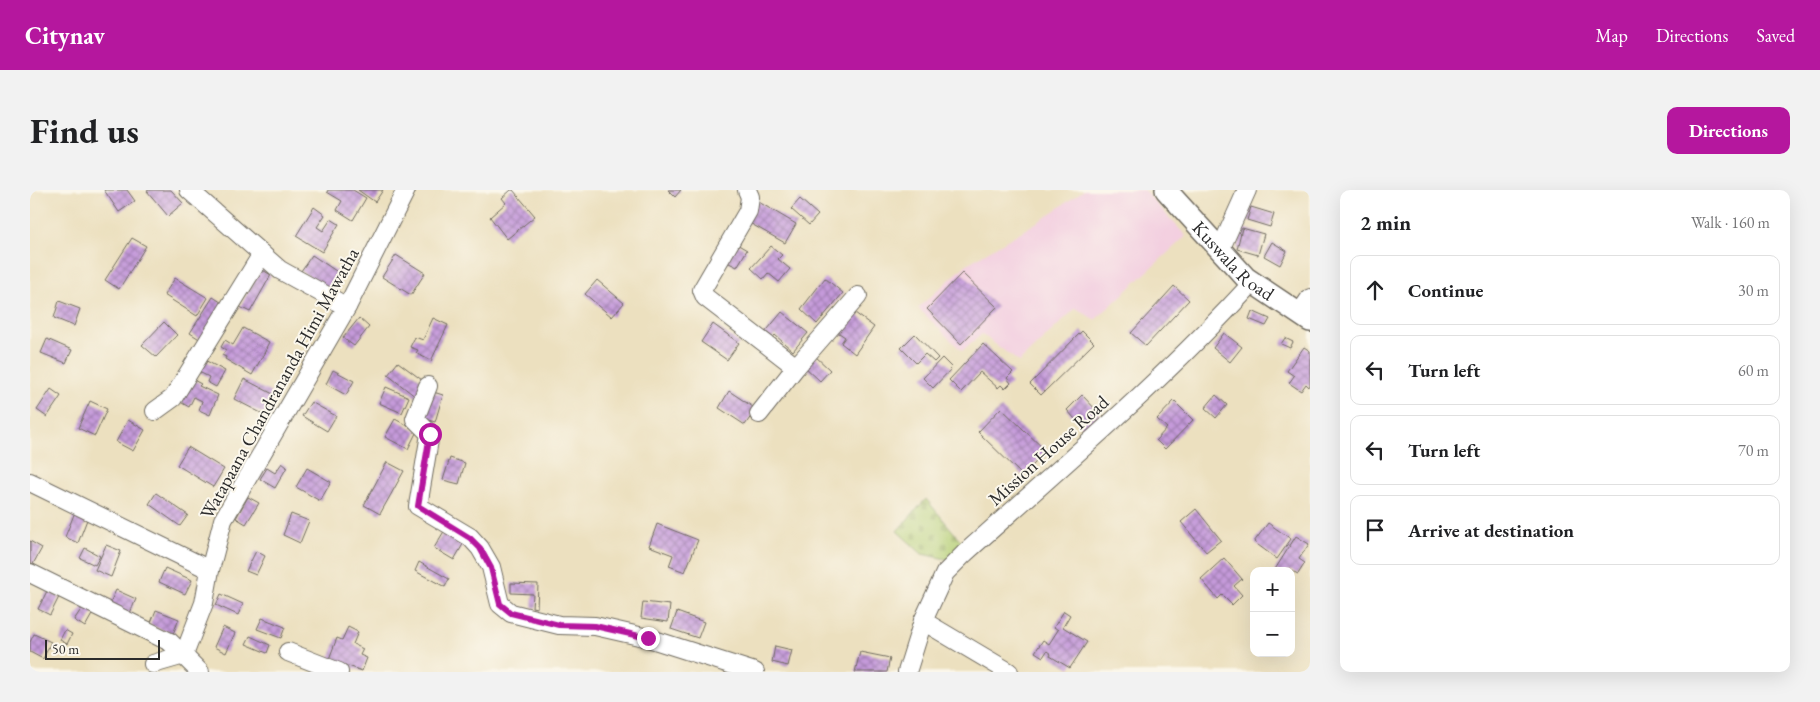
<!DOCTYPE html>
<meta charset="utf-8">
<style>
:root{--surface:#fff;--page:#f2f2f2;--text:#202124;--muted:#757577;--line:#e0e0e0;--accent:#b5179e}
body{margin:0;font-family:"EB Garamond",serif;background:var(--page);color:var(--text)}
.controls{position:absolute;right:15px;bottom:15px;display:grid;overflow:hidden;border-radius:10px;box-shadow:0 5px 20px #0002}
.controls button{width:45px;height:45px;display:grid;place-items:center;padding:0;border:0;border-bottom:1px solid var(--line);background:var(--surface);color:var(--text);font:25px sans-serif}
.scale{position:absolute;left:15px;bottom:12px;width:115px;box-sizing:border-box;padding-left:5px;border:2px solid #2b2b2b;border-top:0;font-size:14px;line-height:18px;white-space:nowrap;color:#2b2b2b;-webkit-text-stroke:4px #fbf7ec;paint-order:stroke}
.stop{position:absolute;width:15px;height:15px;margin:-11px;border:4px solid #b5179e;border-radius:50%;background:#fff}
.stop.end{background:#b5179e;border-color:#fff;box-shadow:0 1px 5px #0008}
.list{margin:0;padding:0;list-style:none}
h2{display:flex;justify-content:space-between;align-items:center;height:65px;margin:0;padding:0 20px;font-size:21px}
h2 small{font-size:16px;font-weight:400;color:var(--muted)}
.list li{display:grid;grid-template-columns:32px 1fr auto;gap:15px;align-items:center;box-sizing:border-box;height:70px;margin:0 10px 10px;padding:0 10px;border:1px solid var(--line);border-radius:10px}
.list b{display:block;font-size:19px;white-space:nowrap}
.list em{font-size:16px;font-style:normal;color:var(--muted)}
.icon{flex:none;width:28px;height:28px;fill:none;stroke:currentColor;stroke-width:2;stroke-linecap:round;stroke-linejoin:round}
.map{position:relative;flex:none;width:1280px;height:482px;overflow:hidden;border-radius:10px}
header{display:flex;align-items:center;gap:30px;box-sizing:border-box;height:70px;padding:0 25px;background:var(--accent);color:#fff}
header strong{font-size:24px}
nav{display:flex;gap:28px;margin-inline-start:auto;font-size:18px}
.intro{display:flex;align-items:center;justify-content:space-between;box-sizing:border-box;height:120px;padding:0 30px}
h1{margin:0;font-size:35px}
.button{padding:12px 22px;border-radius:10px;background:var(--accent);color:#fff;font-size:18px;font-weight:700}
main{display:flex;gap:30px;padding:0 30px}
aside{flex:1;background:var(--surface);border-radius:10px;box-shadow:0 5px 20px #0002}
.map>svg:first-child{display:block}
</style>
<header>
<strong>Citynav</strong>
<nav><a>Map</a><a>Directions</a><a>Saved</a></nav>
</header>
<div class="intro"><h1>Find us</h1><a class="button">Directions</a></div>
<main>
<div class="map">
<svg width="1280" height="482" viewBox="0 0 1280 482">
<defs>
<pattern id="cemetery-stones" width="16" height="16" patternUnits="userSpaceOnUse" patternTransform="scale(1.25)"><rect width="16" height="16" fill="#b4ce73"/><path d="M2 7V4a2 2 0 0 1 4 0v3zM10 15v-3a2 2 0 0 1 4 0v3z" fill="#9bb164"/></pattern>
<pattern id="building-cross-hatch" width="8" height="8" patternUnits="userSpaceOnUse" patternTransform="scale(1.25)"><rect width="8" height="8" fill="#c59ada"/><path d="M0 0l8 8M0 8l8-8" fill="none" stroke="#a07eb1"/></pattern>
</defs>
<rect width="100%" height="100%" fill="#fbf7ec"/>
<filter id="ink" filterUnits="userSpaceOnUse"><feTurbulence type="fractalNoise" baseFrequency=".02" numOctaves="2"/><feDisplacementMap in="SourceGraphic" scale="10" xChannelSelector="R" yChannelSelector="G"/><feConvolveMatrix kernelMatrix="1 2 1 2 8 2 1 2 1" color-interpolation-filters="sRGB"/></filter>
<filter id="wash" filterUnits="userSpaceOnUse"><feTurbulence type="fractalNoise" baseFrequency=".0096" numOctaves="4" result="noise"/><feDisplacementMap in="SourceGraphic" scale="20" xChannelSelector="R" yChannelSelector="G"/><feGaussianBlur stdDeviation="1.12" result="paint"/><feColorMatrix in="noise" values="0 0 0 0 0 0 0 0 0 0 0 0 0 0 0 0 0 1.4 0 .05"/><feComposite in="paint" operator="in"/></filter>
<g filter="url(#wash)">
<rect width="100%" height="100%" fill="#ece0bf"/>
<!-- built -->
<polygon fill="#f3cfe0" points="1054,0 1114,0 1156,46 1065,130 1046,118 989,172 952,144 932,161 888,118 937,74 1016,27"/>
<!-- cemetery -->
<polygon fill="url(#cemetery-stones)" stroke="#707c4f" points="896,309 936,357 921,370 892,364 867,341"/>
<g id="blocks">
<!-- building -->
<g fill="url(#building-cross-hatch)">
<polygon points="74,0 97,0 105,11 89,22"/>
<polygon points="119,0 141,0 153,13 138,26 117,1"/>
<polygon points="298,0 323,0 336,8 323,30 307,20 312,11 297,2"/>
<polygon points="328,0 353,0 345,12"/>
<polygon points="481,0 483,0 505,26 477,49 460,27 476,13 472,8"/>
<polygon points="638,0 651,0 645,7"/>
<polygon points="770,9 788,25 779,35 761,19"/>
<polygon points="727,11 766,34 755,53 716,31"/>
<polygon points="284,17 295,25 287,37 293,41 301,29 309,34 292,62 266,46"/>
<polygon points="1221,17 1244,24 1240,37 1217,30"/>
<polygon points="1212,38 1234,44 1228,65 1207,59"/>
<polygon points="102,48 116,56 89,99 75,90"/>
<polygon points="1242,52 1257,61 1250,75 1234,66"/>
<polygon points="705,53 717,60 707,77 695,71"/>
<polygon points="741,56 752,65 748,69 760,79 749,92 738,83 733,89 721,78"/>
<polygon points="282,65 312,85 302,101 271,81"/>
<polygon points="366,65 395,83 381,105 352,87"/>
<polygon points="231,79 241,85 220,122 210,117"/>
<polygon points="932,83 967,117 931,154 897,119"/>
<polygon points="145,88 178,108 167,126 134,105"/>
<polygon points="795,88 813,103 787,134 771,119"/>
<polygon points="567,90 594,113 582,127 555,104"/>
<polygon points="1144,96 1159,110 1116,156 1101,143"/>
<polygon points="183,107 197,116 174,152 160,143"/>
<polygon points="29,111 50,119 44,136 24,128"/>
<polygon points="821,120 844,137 825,164 811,153 815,147 806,141"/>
<polygon points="1222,121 1240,129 1236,136 1219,129"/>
<polygon points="752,122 778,143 763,161 745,145 740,151 733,145"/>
<polygon points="329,128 339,137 324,156 313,148"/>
<polygon points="403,128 418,135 401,171 386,163 388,160 380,157 385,147 393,150"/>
<polygon points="134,132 147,145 126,167 112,155"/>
<polygon points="683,134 709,153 697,170 671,152"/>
<polygon points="213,138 239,152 236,158 237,158 222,185 195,169 196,167 192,165 196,160 191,157 195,150 203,155"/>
<polygon points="1052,141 1064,153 1011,205 1000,194"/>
<polygon points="1194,143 1212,157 1200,172 1183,158"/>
<polygon points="885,144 908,168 904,172 895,164 886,173 871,158"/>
<polygon points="1255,148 1263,152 1260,158 1251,154"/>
<polygon points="17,149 42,160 36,173 11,163"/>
<polygon points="953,154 983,182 977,188 981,193 975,199 971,195 968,198 950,182 931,202 919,190"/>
<polygon points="1274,157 1280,161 1280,195 1279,197 1276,194 1271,201 1259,193 1264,186 1257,181"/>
<polygon points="784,165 800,180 790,191 774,176"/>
<polygon points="171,168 195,181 186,197 177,192 179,187 165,180"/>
<polygon points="912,168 922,178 903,198 893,188"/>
<polygon points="368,172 396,193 386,207 358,185"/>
<polygon points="303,180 324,191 316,205 296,194"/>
<polygon points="158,187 171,194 169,196 188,205 180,225 169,220 172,211 164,207 159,217 147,210"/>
<polygon points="214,189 245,205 235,225 204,209"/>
<polygon points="356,197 379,207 372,223 349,213"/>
<polygon points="21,199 31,206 17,227 7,220"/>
<polygon points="400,201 413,205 405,232 393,228"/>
<polygon points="699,201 726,219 715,235 689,218"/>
<polygon points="1052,205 1070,224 1054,239 1037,220"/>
<polygon points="1186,205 1197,215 1186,228 1175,218"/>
<polygon points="60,211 77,219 65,246 48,238"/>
<polygon points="1144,211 1163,230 1135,259 1126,250 1137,238 1127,229"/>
<polygon points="281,212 306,226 297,241 272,226"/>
<polygon points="971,218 1016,261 993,286 948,242"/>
<polygon points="365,229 387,241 378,259 355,247"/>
<polygon points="98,230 115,240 103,261 86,252"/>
<polygon points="158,257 194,279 183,297 147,275"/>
<polygon points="420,268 435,273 429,294 413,290"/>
<polygon points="357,272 374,281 350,324 334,315"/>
<polygon points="252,273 257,277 245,298 230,289 237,278 245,283"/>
<polygon points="277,278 301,292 290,311 266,297"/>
<polygon points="126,303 158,325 150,336 119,314"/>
<polygon points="218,307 229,313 216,334 206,328"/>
<polygon points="1166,319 1191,350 1176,362 1151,332"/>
<polygon points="45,322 58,327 48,353 35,347"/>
<polygon points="261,324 279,331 270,353 253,345"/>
<polygon points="1238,333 1261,349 1247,369 1224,352"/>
<polygon points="627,334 668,350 655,382 639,376 643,365 619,356"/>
<polygon points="416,338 436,349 424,370 404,358"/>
<polygon points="1266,346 1279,354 1269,369 1275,373 1268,384 1262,381 1244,381"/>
<polygon points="0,351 12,358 3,374 0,372"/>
<polygon points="76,355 91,361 81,387 65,380"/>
<polygon points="55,358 70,366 65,375 50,368"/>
<polygon points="226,361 235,366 226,385 216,381"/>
<polygon points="1194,368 1212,389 1204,396 1212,405 1202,415 1192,405 1188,409 1171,389"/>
<polygon points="389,372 419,389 415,397 385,381"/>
<polygon points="135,378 162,390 155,404 129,392"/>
<polygon points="481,393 508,394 507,418 502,417 503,404 481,403"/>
<polygon points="86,400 106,409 98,428 77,419"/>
<polygon points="17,401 29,407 20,425 8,419"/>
<polygon points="191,404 213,414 208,425 186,415"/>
<polygon points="613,412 640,415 638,432 611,428"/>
<polygon points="54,415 64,421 55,437 44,430"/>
<polygon points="126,420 149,429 143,444 120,435"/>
<polygon points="1034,421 1040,425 1033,437 1057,452 1040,478 1020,466 1021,464 1017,461 1013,467 1005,462 1013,450 1019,454 1028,440 1024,437"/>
<polygon points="647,422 674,432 668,448 641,439"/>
<polygon points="232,428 255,437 251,448 227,439"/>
<polygon points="193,437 205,443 196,463 184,457"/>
<polygon points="318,437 328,442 323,454 333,459 330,465 337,468 332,481 299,469 307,448 312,450"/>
<polygon points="35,440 42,444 37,454 30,450"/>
<polygon points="4,444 21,452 13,469 0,462 0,452"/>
<polygon points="220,446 240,455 237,463 216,454"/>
<polygon points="745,456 762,460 758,476 742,472"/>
<polygon points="830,462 860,468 857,482 825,482"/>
</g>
</g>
</g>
<g filter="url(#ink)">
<use href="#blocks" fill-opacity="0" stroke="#6f6a5f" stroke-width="1"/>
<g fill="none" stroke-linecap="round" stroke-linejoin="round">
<defs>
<g id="minor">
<polyline points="159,0 250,80 317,117"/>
<polyline points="717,0 720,7 718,21 672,100 675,107 766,177"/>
<polyline points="1190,60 1217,0"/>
<polyline points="1269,124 1280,108"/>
<polyline points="398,196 385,229 400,244 388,316 440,347 450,358 461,377 470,414 481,423 529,435 565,436 618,448 725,482"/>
<polyline points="125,221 143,208 232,64"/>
<polyline points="729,224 766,177 828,106"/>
<polyline points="0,292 180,380"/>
<polyline points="0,383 140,452 170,482"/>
<polyline points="893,431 979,482"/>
<polyline points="258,462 309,482"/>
<polyline points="123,474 154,465 174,413 180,380 193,330 317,117 376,0"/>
<path d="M877,482l16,-51 22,-48 19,-19c98,-88 200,-174 289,-272"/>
</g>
<g id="tertiary">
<path id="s1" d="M1136,0l80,88 64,43"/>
</g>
</defs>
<!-- minor casing -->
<use href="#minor" stroke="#6f6a5f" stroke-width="20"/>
<!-- tertiary casing -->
<use href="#tertiary" stroke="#6f6a5f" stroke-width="24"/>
<!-- minor -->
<use href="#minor" stroke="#fff" stroke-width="18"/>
<!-- tertiary -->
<use href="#tertiary" stroke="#fff" stroke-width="21"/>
</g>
</g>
<g fill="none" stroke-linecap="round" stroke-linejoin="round" filter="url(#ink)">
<!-- route -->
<polyline stroke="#b5179e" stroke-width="6" points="400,244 388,316 440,348 450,358 461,378 470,414 481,423 529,435 565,436 618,448"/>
</g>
<g text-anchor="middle" stroke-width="4" stroke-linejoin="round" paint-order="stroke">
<!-- street labels -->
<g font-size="19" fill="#2b2b2b" stroke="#fbf7ec">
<text dy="7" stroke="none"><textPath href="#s1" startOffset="98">Kuswala Road</textPath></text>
<text transform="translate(249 193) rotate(-61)" y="7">Watapaana Chandrananda Himi Mawatha</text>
<text transform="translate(1018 260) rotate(-42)" y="7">Mission House Road</text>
</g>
</g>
</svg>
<div class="controls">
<button>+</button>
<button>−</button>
</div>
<div class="scale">50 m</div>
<div class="stop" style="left:400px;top:244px"></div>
<div class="stop end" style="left:618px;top:448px"></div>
</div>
<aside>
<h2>2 min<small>Walk · 160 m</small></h2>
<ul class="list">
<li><svg class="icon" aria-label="ahead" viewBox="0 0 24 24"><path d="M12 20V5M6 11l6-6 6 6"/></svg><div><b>Continue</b></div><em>30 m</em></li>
<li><svg class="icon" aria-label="left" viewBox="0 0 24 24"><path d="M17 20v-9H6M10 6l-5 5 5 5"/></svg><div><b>Turn left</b></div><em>60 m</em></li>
<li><svg class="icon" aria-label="left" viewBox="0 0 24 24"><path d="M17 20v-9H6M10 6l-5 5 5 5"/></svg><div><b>Turn left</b></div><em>70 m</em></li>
<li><svg class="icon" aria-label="arrive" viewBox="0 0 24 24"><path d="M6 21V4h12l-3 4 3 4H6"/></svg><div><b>Arrive at destination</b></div></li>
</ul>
</aside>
</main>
